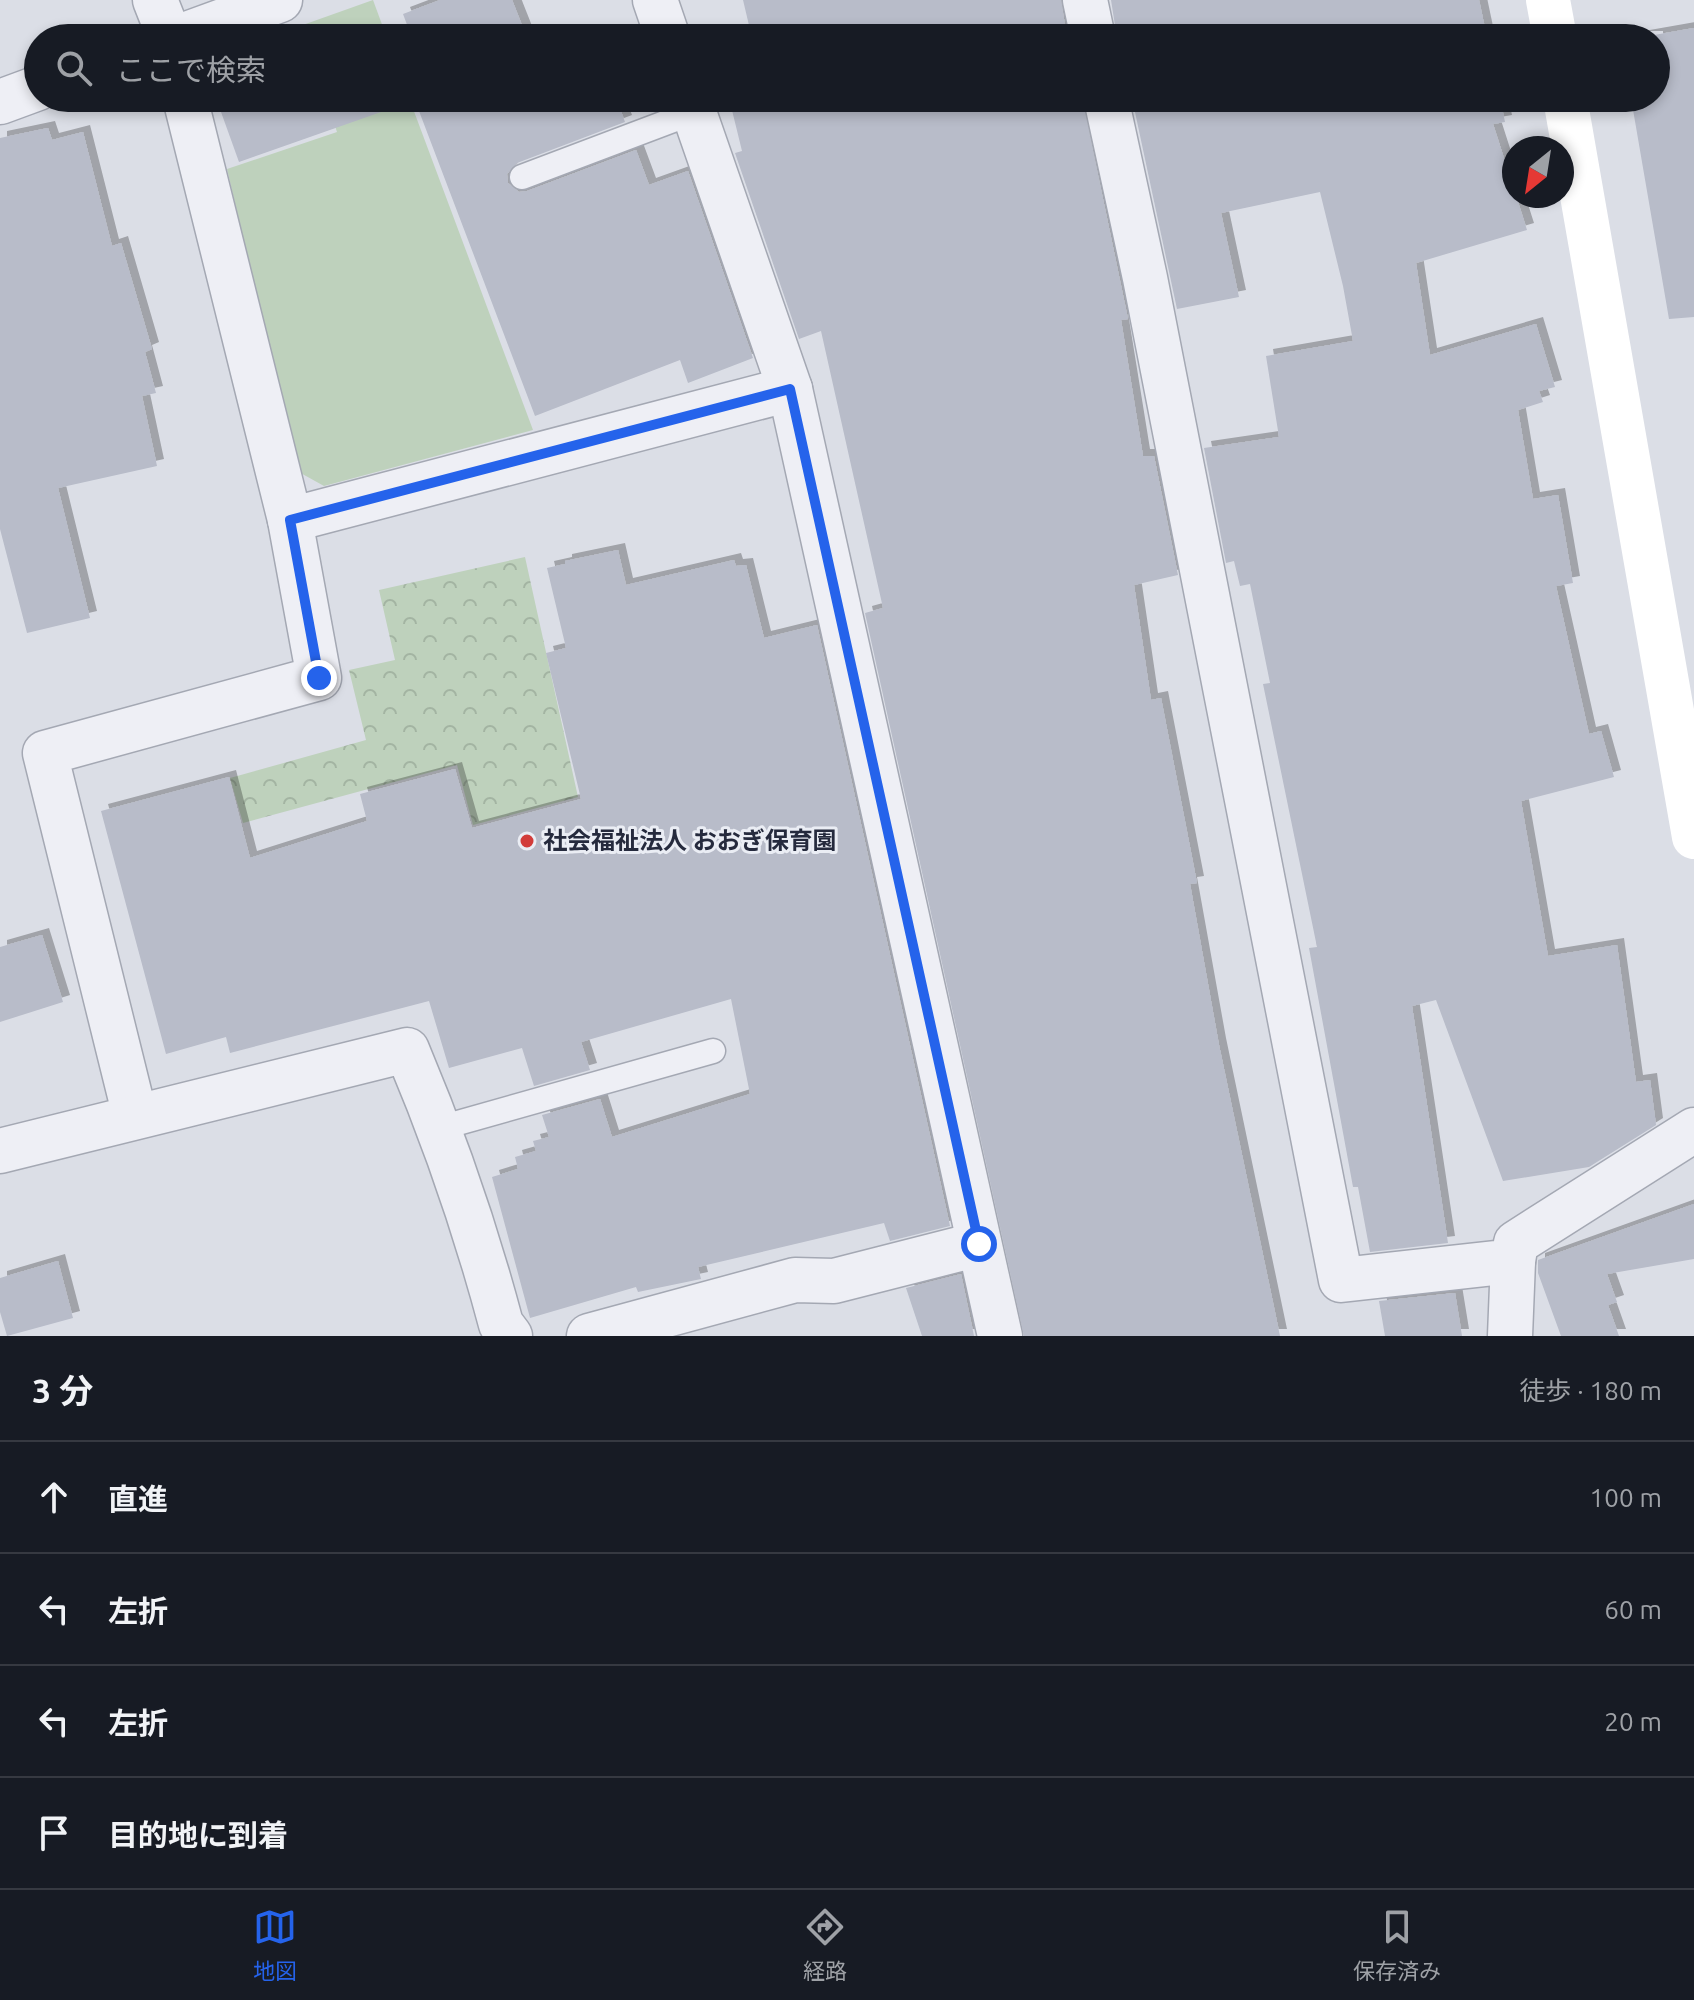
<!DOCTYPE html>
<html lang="ja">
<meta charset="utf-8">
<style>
:root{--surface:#171b24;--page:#20242c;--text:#f1f3f6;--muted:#9ea1a6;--line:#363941;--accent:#2563eb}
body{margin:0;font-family:Ubuntu,"Noto Sans JP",sans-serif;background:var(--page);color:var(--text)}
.compass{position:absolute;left:1502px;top:136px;width:72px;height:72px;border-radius:50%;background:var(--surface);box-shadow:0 4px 12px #0003;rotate:210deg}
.stop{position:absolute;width:24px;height:24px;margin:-18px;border:6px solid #2563eb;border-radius:50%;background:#fff}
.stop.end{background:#2563eb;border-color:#fff;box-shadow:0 2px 8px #0008}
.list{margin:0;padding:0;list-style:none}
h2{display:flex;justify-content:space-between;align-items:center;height:104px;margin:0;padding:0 32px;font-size:34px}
h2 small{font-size:26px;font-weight:400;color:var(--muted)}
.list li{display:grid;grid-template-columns:52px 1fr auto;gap:24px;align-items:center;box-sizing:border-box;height:112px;padding:0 32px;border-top:2px solid var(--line)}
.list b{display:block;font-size:30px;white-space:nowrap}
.list em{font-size:26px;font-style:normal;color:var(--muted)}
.icon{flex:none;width:44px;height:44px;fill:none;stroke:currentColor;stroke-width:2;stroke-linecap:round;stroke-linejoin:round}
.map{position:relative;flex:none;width:1694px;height:1336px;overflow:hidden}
.search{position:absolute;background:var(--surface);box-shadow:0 4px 12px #0003;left:24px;right:24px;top:24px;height:88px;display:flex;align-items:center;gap:20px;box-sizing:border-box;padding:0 28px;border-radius:44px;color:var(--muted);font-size:30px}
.sheet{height:552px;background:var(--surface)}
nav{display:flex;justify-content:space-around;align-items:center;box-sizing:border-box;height:112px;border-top:2px solid var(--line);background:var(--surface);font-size:22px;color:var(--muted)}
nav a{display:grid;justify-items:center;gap:4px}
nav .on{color:var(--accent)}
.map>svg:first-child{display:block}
</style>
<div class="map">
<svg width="1694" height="1336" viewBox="0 0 1694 1336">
<defs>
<pattern id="forest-crowns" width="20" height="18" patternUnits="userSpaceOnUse" patternTransform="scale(2)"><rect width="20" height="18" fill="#bed1bc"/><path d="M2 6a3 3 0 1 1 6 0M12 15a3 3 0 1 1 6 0" fill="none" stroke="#a3b4a2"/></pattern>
<filter id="shadow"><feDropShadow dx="7" dy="-7" stdDeviation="0" flood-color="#0004"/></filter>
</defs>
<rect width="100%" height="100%" fill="#dbdee6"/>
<!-- grass -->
<g fill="#bed1bc">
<polygon points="373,0 387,38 304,38 300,26"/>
<polygon points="326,98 409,98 533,430 324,486 297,471 227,169 337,132"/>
</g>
<!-- forest -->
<polygon fill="url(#forest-crowns)" points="525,557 578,797 473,825 457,765 243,823 230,778 366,740 349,670 395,660 379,590"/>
<!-- building -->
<g fill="#b8bcc9" filter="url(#shadow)">
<polygon points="440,0 512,0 527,38 412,38 403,14"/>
<polygon points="743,0 1061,0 1067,38 752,38"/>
<polygon points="1111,0 1479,0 1487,38 1117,38"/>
<polygon points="1694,28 1694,317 1669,319 1631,98 1656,98 1656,38 1637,38"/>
<polygon points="262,98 400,98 401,105 239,162 221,112"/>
<polygon points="451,98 616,98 625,122 517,163 507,174 508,183 519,192 527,191 636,150 649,185 688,171 753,358 688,383 680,360 535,416 419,111"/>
<polygon points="729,98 1082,98 1128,319 1121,320 1143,456 1154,456 1178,575 1134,585 1151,700 1161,698 1197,883 1190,884 1219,1045 1280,1336 1024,1336 865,613 883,608 821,331 799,339 735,153 742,151"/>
<polygon points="1132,98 1500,98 1505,122 1493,124 1527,230 1416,263 1430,355 1536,324 1555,387 1539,391 1543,402 1518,410 1533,499 1558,495 1573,583 1556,586 1589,734 1601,731 1614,777 1521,801 1548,956 1617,945 1636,1082 1650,1080 1656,1125 1589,1167 1503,1181 1436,1000 1412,1006 1448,1243 1370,1252 1358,1187 1353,1187 1309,948 1317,947 1263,684 1270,683 1250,584 1240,586 1234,561 1226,563 1204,448 1279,437 1266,356 1353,341 1343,286 1320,192 1221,213 1239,297 1177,309"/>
<polygon points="48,128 52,140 83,132 112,246 121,243 152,349 145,352 156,393 142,396 157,466 58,488 90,618 27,633 0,529 0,138"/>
<polygon points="618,550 626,585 734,560 736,566 746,565 764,638 817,625 950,1226 890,1241 884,1223 698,1267 701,1279 638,1292 636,1287 530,1318 492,1177 518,1169 515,1157 536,1151 533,1141 549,1137 542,1115 600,1099 612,1137 750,1094 731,999 581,1042 590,1070 534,1086 522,1048 449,1068 429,1001 230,1053 226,1037 166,1054 101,811 229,777 250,858 367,821 360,794 455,769 472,828 581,799 546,653 566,648 547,568 565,564 565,561"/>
<polygon points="42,935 63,1002 0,1022 0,947"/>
<polygon points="1694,1204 1694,1259 1607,1274 1617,1302 1608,1305 1619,1336 1561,1336 1538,1273 1538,1260"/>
<polygon points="58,1261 73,1318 7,1336 0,1312 0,1278"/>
<polygon points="961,1274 974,1336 922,1336 906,1288"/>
<polygon points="1455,1293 1462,1336 1385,1336 1379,1301"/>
</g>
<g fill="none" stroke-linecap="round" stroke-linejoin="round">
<defs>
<g id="lane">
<polyline points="522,177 694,112"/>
<polyline points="440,1128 713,1051"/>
</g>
<g id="street">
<polyline points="155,0 170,38"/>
<polyline points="655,0 668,38"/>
<polyline points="1085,0 1093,38"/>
<polyline points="176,38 280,0"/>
<polyline points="689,98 790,389 1000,1336"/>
<polyline points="1106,98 1145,278 1341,1280 1513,1261 1516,1243 1694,1130"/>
<polyline points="0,102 38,88"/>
<polyline points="290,520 790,389"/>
<polyline points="135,1116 45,753 319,678 290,520 185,98"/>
<path d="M0,1151l407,-101c38,90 69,180 94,274l9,12"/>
<polyline points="589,1336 795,1280 834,1281 979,1244"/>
<polyline points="1510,1336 1513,1261"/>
</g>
</defs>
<!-- lane casing -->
<use href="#lane" stroke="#a4a8b3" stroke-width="27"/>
<!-- street casing -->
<use href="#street" stroke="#a4a8b3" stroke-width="47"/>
<!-- lane -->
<use href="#lane" stroke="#eeeff5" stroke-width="24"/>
<!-- street -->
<use href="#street" stroke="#eeeff5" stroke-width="44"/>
<!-- secondary -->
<g stroke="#fff" stroke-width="44">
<polyline points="1548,0 1555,38"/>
<polyline points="1565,98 1694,837"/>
</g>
</g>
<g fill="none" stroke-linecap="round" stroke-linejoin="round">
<!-- route -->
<polyline stroke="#2563eb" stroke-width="10" points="319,678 290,520 790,389 979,1244"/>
</g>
<!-- markers -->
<circle fill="#d23c3a" stroke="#eaedf4" stroke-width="3" cx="527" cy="841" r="8"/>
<g text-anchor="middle" stroke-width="6" stroke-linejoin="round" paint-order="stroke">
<!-- poi labels -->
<g font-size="24" font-weight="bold" fill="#252a3d" stroke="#eaedf4" text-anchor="start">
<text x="543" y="849">社会福祉法人 おおぎ保育園</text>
</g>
</g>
</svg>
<svg class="compass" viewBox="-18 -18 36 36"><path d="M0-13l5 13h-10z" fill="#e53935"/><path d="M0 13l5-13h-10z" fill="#9ea1a6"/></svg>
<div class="stop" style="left:979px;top:1244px"></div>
<div class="stop end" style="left:319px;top:678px"></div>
<div class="search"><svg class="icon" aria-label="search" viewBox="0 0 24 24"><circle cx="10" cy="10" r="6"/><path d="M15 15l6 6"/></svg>ここで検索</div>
</div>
<section class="sheet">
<h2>3 分<small>徒歩 · 180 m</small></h2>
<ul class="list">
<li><svg class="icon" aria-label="ahead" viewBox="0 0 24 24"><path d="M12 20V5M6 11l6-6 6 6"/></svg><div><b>直進</b></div><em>100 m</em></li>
<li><svg class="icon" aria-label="left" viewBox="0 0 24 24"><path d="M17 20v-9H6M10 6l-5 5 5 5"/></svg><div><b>左折</b></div><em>60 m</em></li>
<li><svg class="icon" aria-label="left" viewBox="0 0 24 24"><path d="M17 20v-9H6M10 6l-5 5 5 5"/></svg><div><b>左折</b></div><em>20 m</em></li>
<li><svg class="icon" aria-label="arrive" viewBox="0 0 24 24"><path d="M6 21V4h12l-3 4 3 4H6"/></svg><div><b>目的地に到着</b></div></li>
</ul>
</section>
<nav>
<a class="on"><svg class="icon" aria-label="map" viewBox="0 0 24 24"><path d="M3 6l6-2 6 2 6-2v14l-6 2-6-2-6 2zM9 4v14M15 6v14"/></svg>地図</a>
<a><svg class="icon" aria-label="directions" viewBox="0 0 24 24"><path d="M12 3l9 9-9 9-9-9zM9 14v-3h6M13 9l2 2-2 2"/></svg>経路</a>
<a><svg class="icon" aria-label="saved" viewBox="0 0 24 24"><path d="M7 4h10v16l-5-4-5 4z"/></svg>保存済み</a>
</nav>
